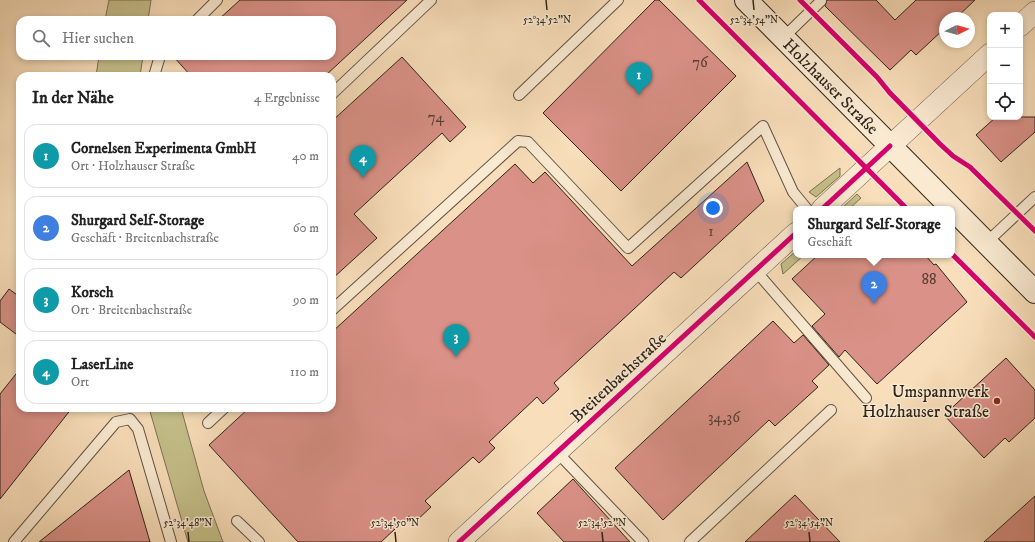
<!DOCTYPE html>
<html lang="de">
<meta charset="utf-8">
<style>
:root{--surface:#fff;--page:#f2f2f2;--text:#222;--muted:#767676;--line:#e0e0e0;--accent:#8f2418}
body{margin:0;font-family:"IM FELL DW Pica",serif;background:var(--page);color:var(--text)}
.controls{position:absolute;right:12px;top:12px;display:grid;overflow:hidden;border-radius:8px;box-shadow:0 2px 6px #0003}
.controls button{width:36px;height:36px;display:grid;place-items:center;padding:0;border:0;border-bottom:1px solid var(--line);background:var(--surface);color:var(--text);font:20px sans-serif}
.compass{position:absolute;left:939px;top:12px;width:36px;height:36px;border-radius:50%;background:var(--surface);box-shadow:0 2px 6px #0003;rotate:84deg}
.you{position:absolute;left:713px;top:208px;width:14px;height:14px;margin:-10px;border:3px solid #fff;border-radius:50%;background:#1a73e8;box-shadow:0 0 0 6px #1a73e833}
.badge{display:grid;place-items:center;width:26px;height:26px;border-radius:50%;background:var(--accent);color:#fff;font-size:13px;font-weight:700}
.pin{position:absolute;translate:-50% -33px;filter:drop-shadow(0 1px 2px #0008)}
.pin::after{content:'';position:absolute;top:21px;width:14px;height:12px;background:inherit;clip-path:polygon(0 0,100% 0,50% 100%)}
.popup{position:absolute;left:793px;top:206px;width:162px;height:52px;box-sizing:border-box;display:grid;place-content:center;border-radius:8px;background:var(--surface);filter:drop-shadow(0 1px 3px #0005);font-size:13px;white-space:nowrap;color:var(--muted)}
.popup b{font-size:15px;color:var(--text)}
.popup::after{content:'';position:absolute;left:50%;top:100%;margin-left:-8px;border:8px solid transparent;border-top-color:var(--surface)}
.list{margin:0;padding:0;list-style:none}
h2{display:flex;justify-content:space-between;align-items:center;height:52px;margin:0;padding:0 16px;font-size:17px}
h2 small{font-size:13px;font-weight:400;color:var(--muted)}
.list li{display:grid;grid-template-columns:26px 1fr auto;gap:12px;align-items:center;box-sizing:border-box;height:64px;margin:0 8px 8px;padding:0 8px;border:1px solid var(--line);border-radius:12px}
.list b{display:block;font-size:15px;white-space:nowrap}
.list p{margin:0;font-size:13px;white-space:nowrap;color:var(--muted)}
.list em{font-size:13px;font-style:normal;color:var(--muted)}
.icon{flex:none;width:22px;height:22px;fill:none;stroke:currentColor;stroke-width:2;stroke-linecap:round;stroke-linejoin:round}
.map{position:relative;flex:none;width:1035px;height:542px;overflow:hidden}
.search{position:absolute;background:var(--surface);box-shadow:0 2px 6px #0003;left:16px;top:16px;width:320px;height:44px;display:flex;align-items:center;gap:10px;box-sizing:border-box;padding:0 14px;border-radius:12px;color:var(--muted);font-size:15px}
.panel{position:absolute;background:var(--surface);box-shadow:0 2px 6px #0003;left:16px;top:72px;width:320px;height:340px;border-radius:12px}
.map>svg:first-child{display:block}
</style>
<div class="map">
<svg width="1035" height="542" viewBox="0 0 1035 542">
<rect width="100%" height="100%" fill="#f8deba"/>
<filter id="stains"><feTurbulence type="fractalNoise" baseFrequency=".005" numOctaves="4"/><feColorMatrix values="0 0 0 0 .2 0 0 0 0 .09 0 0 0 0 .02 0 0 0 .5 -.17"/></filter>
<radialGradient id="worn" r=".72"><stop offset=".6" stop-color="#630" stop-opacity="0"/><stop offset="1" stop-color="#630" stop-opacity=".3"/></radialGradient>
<!-- green -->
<g fill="#c5bf8a" stroke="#797252">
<polygon points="109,0 151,0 148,20 105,20"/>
<polygon points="99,56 143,56 140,76 96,76"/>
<polygon points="840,168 840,176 816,197 809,192"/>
<polygon points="857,194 861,198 849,209 841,209"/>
<polygon points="796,251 796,255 804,255 783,274 781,264"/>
<polygon points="149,408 181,408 204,491 223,542 188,542"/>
</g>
<!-- building -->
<g fill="#da9187" stroke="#2d241a">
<polygon points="240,0 407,0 325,76 191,76 173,56 332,56 332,20 218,20"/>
<polygon points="655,0 659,0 736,76 621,191 543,113"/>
<polygon points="827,0 876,0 895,20 916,0 975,0 956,18 945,18 945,28 916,55 911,50 890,70 825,6"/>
<polygon points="402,57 466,127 450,142 442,133 354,214 377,238 332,279 332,121"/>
<polygon points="996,117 1035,117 1035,132 1001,162 976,135"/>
<polygon points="747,162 764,201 681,278 674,272 554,383 559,389 543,404 537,397 489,442 495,448 479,463 473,457 425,501 431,507 415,522 409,516 381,542 298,542 209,445 249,408 332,408 332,332 515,164 533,183 545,172 632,266"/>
<polygon points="818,255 925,255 934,265 936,264 967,302 877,384 845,350 839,357 812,326 825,314 792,279"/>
<polygon points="9,289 20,297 20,337 0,322 0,301"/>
<polygon points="773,321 794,343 803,335 829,365 812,381 818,387 775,426 769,420 663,520 615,468"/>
<polygon points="1006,358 1035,390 1035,418 1009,442 1005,438 984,458 944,415"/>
<polygon points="20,369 20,408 72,408 0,499 0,394"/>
<polygon points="129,470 150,542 39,542"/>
<polygon points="573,479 630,542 564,542 537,513"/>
<polygon points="795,495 840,542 745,542"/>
<polygon points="1035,496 1035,542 984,542"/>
</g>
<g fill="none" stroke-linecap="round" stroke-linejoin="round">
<defs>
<g id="service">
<polyline points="197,20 217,0"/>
<polyline points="783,38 821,1"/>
<polyline points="154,76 160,56"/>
<polyline points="332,94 431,0"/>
<polyline points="519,95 618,0"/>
<polyline points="986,243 1035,197"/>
<polyline points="755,270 866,398"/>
<polyline points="332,310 518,141 528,142 628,248 763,126 793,192 807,209"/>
<polyline points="208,423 224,408"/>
<polyline points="557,452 643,542"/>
<polyline points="237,521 259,542"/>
<polyline points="14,542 116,422 130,419 138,429 171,542"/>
<polyline points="690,542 831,410"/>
</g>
<g id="minor">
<polyline points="1020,26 1035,12"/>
<polyline points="822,209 990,54"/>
<polyline points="459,542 796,233"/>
</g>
<polyline id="secondary" points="746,0 1035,292"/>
</defs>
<!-- service casing -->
<use href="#service" stroke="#605242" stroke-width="12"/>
<!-- minor casing -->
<use href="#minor" stroke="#605242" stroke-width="22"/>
<!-- secondary casing -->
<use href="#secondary" stroke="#2d241a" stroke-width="24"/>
<!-- service -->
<use href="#service" stroke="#faead2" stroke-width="10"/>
<!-- minor -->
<use href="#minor" stroke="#faead2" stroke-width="21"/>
<!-- secondary -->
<use href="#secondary" stroke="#faead2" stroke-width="22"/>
<defs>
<g id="cycleway">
<polyline points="699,0 907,209"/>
<polyline points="800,0 877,77 890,93 940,144 953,156 970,167 1035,231"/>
<polyline points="822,209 890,146"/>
<polyline points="952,254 1035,337"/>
<polyline points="459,542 796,233"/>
</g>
</defs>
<!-- cycleway casing -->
<use href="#cycleway" stroke="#faead2" stroke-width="8"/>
<!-- cycleway -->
<use href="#cycleway" stroke="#d6006c" stroke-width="5"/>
</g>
<!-- ticks -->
<path fill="none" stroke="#2d241a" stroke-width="1.5" d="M546,0l1,10M753,0l1,10M188,532l1,10M395,532l1,10M602,532l1,10M809,532l1,10"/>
<!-- markers -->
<circle fill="#8f2418" stroke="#faead2" stroke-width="1.5" cx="997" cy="401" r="4"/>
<g text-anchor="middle" stroke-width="3" stroke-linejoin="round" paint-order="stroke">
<!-- number labels -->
<g font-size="15" fill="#583f35">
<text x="700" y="67">76</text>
<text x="436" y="122">74</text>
<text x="711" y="236">1</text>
<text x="929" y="284">88</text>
<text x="724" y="422">34,36</text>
</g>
<!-- street labels -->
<g font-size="17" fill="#2d241a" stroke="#faead2">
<text transform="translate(831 86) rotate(45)" y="6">Holzhauser Straße</text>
<text transform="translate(618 377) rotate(-43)" y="6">Breitenbachstraße</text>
</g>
<!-- poi labels -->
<g font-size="17" fill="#2d241a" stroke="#faead2" text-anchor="end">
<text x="989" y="397">Umspannwerk<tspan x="989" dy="20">Holzhauser Straße</tspan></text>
</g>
</g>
<g font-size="10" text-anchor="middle" fill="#2d241a" stroke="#faead2" stroke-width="3" stroke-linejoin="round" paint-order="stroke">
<text x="547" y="23">52°34'52"N</text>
<text x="754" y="23">52°34'54"N</text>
<text x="188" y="526">52°34'48"N</text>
<text x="395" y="526">52°34'50"N</text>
<text x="602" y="526">52°34'52"N</text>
<text x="809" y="526">52°34'54"N</text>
</g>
<rect width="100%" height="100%" filter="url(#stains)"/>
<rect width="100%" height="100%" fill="url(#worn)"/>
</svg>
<div class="controls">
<button>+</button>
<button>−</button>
<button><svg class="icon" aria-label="locate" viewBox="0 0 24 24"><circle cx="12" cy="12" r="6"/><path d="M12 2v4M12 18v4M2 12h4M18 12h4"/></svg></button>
</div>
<svg class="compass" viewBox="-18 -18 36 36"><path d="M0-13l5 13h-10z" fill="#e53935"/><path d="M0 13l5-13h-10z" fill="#767676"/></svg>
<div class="you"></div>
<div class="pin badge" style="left:639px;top:95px;background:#0f9aa8">1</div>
<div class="pin badge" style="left:874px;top:304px;background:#3f7fe0">2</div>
<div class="popup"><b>Shurgard Self-Storage</b>Geschäft</div>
<div class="pin badge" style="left:456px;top:357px;background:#0f9aa8">3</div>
<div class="pin badge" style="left:363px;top:178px;background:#0f9aa8">4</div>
<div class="search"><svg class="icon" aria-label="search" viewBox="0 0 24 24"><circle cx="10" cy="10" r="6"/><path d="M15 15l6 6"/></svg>Hier suchen</div>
<section class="panel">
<h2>In der Nähe<small>4 Ergebnisse</small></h2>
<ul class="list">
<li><span class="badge" style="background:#0f9aa8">1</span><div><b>Cornelsen Experimenta GmbH</b><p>Ort · Holzhauser Straße</p></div><em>40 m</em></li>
<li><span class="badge" style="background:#3f7fe0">2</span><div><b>Shurgard Self-Storage</b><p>Geschäft · Breitenbachstraße</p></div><em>60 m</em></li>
<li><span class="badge" style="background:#0f9aa8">3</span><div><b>Korsch</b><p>Ort · Breitenbachstraße</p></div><em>90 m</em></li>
<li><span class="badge" style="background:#0f9aa8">4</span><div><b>LaserLine</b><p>Ort</p></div><em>110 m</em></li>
</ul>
</section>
</div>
